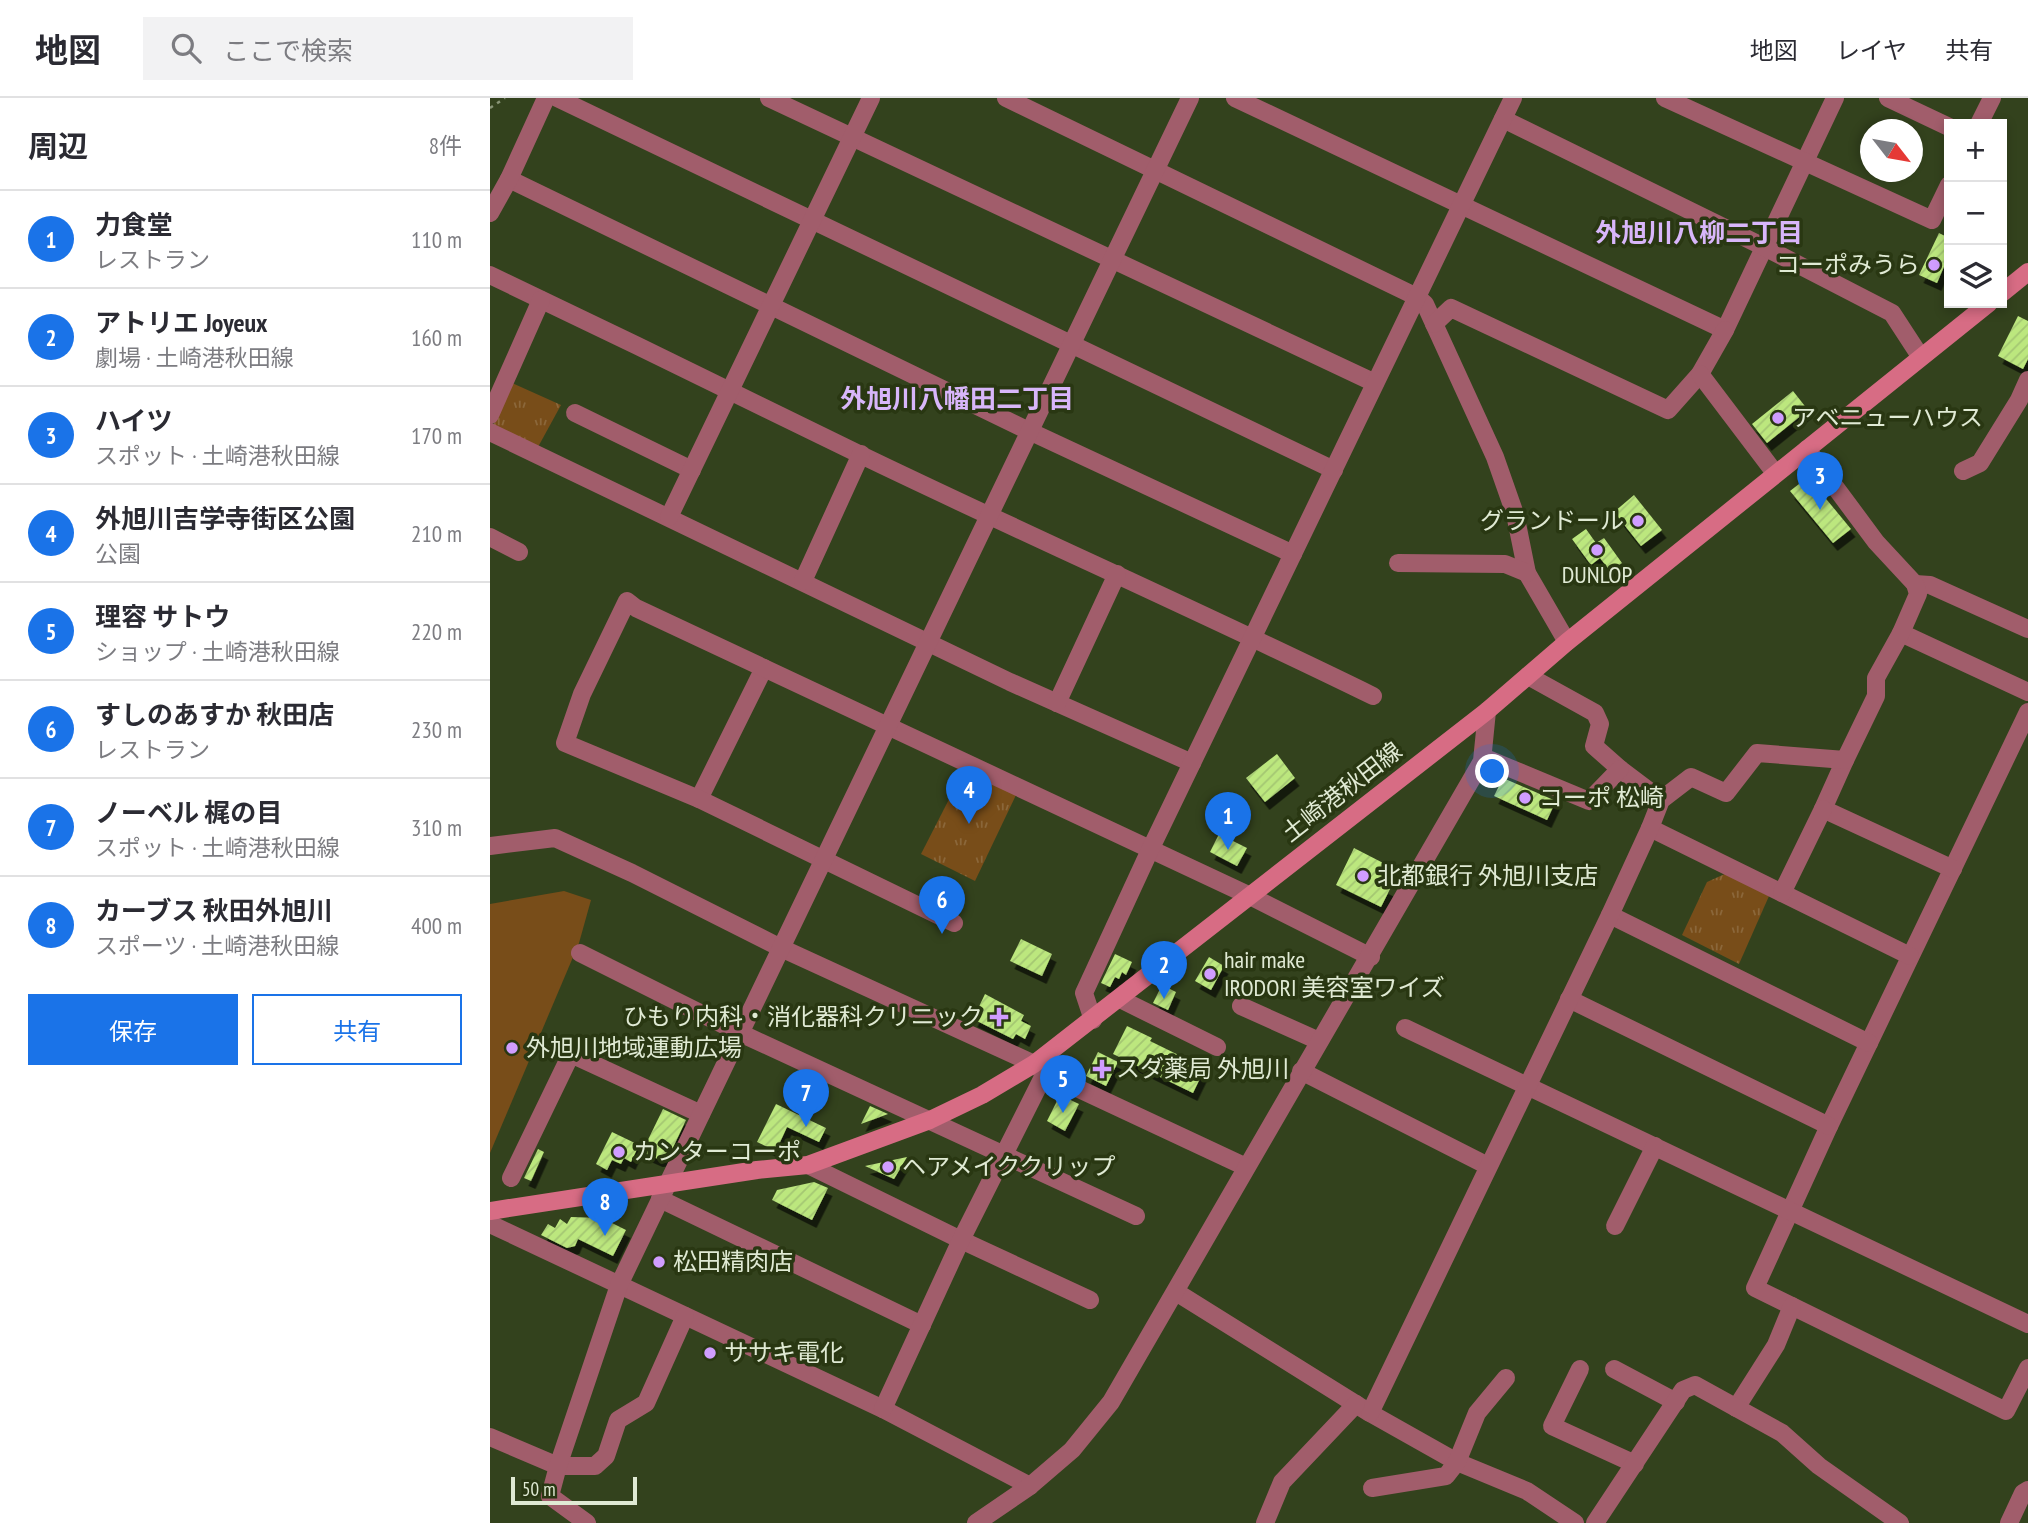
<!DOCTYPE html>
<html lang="ja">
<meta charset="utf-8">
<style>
:root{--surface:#fff;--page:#f2f2f3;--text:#2b2b33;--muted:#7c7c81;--line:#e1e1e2;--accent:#1a73e8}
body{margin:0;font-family:"PT Sans Narrow","Noto Sans JP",sans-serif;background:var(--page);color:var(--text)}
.controls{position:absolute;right:21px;top:21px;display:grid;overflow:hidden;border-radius:0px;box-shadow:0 4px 10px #0003}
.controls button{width:63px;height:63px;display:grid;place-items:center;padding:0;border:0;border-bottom:2px solid var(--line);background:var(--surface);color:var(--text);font:35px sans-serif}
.compass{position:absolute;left:1370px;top:21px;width:63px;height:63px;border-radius:50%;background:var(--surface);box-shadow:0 4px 10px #0003;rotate:121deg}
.scale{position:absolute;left:21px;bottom:18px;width:126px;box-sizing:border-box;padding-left:7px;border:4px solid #e0ead4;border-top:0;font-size:19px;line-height:24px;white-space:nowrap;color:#e0ead4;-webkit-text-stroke:5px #293712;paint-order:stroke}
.you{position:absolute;left:1003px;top:674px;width:24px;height:24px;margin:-18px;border:5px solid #fff;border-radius:50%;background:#1a73e8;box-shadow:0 0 0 10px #1a73e833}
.badge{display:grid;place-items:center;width:46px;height:46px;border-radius:50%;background:var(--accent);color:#fff;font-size:23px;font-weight:700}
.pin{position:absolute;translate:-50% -58px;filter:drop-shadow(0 2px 4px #0008)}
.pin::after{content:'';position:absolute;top:37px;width:24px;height:21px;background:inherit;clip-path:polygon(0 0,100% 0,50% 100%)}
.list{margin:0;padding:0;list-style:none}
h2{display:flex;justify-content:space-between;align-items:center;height:91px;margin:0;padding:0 28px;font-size:30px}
h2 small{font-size:23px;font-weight:400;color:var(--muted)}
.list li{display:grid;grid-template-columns:46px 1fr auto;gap:21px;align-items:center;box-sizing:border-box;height:98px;padding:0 28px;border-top:2px solid var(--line)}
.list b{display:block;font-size:26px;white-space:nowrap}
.list p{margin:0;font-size:23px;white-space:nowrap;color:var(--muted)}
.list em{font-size:23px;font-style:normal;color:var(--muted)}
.actions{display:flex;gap:14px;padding:21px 28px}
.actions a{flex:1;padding:16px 0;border:2px solid var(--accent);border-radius:0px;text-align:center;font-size:24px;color:var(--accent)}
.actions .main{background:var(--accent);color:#fff}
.icon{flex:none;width:38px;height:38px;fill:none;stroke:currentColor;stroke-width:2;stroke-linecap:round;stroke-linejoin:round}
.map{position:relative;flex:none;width:1538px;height:1425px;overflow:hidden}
header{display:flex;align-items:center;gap:42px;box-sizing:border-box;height:98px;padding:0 35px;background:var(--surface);border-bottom:2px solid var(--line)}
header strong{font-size:33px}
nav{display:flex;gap:38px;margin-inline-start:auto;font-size:24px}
.search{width:490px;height:63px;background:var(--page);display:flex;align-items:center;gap:18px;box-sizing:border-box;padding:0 24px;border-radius:0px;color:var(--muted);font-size:26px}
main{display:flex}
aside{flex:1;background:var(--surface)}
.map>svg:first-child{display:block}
</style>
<header>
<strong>地図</strong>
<div class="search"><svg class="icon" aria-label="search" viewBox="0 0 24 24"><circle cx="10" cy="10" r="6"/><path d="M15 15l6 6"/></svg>ここで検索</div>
<nav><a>地図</a><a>レイヤ</a><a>共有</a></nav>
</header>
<main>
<aside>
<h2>周辺<small>8件</small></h2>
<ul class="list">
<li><span class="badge">1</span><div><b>力食堂</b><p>レストラン</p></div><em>110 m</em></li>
<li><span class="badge">2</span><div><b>アトリエ Joyeux</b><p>劇場 · 土崎港秋田線</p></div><em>160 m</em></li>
<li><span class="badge">3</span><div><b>ハイツ</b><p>スポット · 土崎港秋田線</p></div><em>170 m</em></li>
<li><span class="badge">4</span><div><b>外旭川吉学寺街区公園</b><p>公園</p></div><em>210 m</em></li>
<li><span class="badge">5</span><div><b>理容 サトウ</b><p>ショップ · 土崎港秋田線</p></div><em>220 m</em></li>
<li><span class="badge">6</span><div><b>すしのあすか 秋田店</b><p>レストラン</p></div><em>230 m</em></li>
<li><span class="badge">7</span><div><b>ノーベル 梶の目</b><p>スポット · 土崎港秋田線</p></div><em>310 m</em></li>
<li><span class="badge">8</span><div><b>カーブス 秋田外旭川</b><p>スポーツ · 土崎港秋田線</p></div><em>400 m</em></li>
</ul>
<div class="actions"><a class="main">保存</a><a>共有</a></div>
</aside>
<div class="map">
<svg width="1538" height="1425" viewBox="0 0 1538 1425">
<defs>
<pattern id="park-tufts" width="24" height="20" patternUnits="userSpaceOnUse" patternTransform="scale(1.75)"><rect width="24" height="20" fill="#784d19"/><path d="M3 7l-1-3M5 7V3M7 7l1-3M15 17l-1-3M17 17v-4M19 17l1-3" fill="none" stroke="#8b673a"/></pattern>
<pattern id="building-hatch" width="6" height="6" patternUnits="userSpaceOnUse" patternTransform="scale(1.75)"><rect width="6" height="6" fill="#bce77e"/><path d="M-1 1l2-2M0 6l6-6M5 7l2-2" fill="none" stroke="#a4c772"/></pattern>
<filter id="shadow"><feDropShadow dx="4.5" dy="8" stdDeviation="0" flood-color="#0009"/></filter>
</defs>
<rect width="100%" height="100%" fill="#33421d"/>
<!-- park -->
<g fill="url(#park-tufts)">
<polygon points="22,285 71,307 48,349 3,328"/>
<polygon points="474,672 526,697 485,783 431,756"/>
<polygon points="1237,775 1279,798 1249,866 1192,837 1217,784"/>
</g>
<!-- garden -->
<polygon fill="#784d19" points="74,793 101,802 89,845 0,1055 0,806"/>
<!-- building -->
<g fill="url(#building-hatch)" filter="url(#shadow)">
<polygon points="1449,135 1459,140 1459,157 1447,185 1429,177"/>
<polygon points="1528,218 1538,223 1538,261 1533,271 1508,258"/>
<polygon points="1303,293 1318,312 1277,345 1262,326"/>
<polygon points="1318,379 1361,431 1343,445 1300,393"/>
<polygon points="1144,397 1172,432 1151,448 1124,414"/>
<polygon points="1096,431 1106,445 1114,440 1132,465 1120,473 1110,460 1101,467 1082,441"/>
<polygon points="787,656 805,680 775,704 756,680"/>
<polygon points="1013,680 1066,703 1057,722 1004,698"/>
<polygon points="729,736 757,750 747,768 720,754"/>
<polygon points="864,750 901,769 892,787 900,791 891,809 846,787"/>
<polygon points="531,841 562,856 552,878 520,863"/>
<polygon points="625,856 642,864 636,877 632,874 629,881 625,879 620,889 611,885"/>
<polygon points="719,859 734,868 721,892 705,883"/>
<polygon points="672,887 686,894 678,912 663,905"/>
<polygon points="495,896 534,917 531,923 541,928 535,941 526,936 523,941 483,921"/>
<polygon points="637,928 662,940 660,943 715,970 703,995 623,956"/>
<polygon points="608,954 628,964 616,988 596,978"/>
<polygon points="570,997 589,1006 575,1033 557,1023"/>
<polygon points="286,1006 336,1030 329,1044 297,1029 286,1053 267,1044"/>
<polygon points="380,1008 398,1016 371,1026"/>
<polygon points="173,1011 196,1022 178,1060 168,1061 152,1054"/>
<polygon points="122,1034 149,1047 141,1064 134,1060 131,1066 122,1062 117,1072 106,1066"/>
<polygon points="48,1051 54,1054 41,1083 34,1080"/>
<polygon points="417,1059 404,1081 375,1068"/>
<polygon points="324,1084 338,1090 322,1122 282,1102 287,1092"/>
<polygon points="81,1119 112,1120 136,1132 123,1158 88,1141 85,1148 77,1150 51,1137 58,1126 65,1130 70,1121 77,1126"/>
</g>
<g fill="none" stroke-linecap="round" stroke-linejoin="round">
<!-- path -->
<polyline stroke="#889476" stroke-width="2.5" stroke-dasharray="3.5 5" stroke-linecap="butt" points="0,10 15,0"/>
<!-- minor -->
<g stroke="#a15d6b" stroke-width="18">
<polyline points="67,0 844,372"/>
<polyline points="279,0 885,285"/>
<polyline points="516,0 927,199 935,206 1005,359 1025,416 1037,475 1077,544"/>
<polyline points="745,0 1235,232 1345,0"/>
<polyline points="1175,0 1442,122 1459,87"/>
<polyline points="1398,0 1459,29"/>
<polyline points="1013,21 1274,149 1402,215 1430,258"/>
<polyline points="1489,26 1502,0"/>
<polyline points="19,81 539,333 803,456"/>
<polyline points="0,115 19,81 56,0"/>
<path d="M0,177c124,59 248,120 371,180 170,82 343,158 512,241"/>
<polyline points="944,226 961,210 1178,312 1210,276 1235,232"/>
<polyline points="1210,276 1285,375"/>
<polyline points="85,315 202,372"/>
<polyline points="0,317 51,202"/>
<polyline points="0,334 520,584 702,665"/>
<polyline points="1473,373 1490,365 1529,302 1538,282"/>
<polyline points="179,419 381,0"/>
<polyline points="0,439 29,454"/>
<polyline points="908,465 1015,466 1037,475"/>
<polyline points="313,483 371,356"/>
<polyline points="1425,486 1440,487 1538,531"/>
<polyline points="1411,535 1538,594"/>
<polyline points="1038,578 1105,615 1110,626 1104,648 1130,671 1171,702"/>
<polyline points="567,605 627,476"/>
<polyline points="1538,614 1339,1028 1265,1190 1516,1313 1538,1270"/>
<polyline points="993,659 1099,703 1130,671"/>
<polyline points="1355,662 1333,711 1463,771"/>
<polyline points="209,701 274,570"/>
<polyline points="1160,730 1420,858"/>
<polyline points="0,748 65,740 142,775 291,850 544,966 555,975 756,1069"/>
<polyline points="1292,795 1333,711"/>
<polyline points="1120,817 1379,945"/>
<polyline points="464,825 209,701 75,645 92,596 137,503 146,510 758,797 881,859"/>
<polyline points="90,855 250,935 646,1118"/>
<polyline points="630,901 727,949"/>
<polyline points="1079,901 1339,1028"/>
<polyline points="751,908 829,943"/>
<polyline points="603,922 594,895 660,752 1023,0"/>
<polyline points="915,930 1538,1226"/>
<polyline points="811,973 998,1068"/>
<polyline points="318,1067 471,1142 600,1202"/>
<polyline points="21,1080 81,956 211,1016"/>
<polyline points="170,1101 432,1227"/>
<polyline points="0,1126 393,1311 540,1388"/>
<polyline points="1125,1128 1165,1048"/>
<polyline points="686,1194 880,1315 967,1364 1037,1393 1085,1425"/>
<polyline points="1090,1271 1062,1328 1145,1366"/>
<polyline points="1124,1271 1186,1304"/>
<polyline points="1246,1310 1286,1247 1302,1208"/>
<polyline points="393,1311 471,1142 555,975"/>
<polyline points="880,1315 1120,817 1160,730 1171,702 1201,679 1236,695 1267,655 1355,662 1386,598 1386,580 1411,535 1428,496 1425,486 1386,444 1317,351"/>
<polyline points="0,1339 68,1368 105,1368 116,1358 128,1322 156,1305 195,1218"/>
<polyline points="882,1390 956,1378 967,1364 987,1315 1016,1280"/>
<polyline points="97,1425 60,1398 68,1368 129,1187 700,0"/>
<polyline points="775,1425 792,1384 866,1306"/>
<polyline points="1105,1425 1193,1292 1205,1287 1292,1335 1329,1368 1410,1425"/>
<polyline points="1519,1425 1533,1395 1538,1392"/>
</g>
<!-- tertiary -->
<polyline stroke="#a15d6b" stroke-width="18" points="486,1425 540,1388 582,1352 621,1304 992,663 997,613"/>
<!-- secondary -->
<g stroke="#d76c84" stroke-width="18">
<polyline points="1512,195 1538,174"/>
<polyline points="0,1113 267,1072 318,1067 440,1022 492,997 544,966 997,613 1077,544 1499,205"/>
</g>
</g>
<!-- markers -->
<g fill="#d09dff" stroke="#293712" stroke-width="2.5">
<circle cx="1444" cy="167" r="7"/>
<circle cx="1288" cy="320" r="7"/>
<circle cx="1148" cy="423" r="7"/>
<circle cx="1107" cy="452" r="7"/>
<circle cx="1035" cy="700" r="7"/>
<circle cx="873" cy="778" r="7"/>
<circle cx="720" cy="876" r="7"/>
<path d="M505.5 908.5h7v7h7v7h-7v7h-7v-7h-7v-7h7z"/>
<circle cx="22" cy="950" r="7"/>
<path d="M608.5 960.5h7v7h7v7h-7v7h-7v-7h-7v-7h7z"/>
<circle cx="129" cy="1054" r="7"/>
<circle cx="398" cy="1069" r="7"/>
<circle cx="169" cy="1164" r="7"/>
<circle cx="220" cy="1255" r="7"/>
</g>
<g text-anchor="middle" stroke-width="7" stroke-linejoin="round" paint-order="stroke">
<!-- poi labels -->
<g font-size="24" fill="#e0ead4" stroke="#293712" text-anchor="start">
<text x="1430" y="175" text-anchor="end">コーポみうら</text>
<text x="1302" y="328">アベニューハウス</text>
<text x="1134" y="431" text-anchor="end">グランドール</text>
<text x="1107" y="485" text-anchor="middle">DUNLOP</text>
<text x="1049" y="708">コーポ 松崎</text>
<text x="887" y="786">北都銀行 外旭川支店</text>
<text x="734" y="870">hair make<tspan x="734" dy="28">IRODORI 美容室ワイズ</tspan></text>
<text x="493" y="927" text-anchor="end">ひもり内科・消化器科クリニック</text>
<text x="36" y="958">外旭川地域運動広場</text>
<text x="626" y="979">スダ薬局 外旭川</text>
<text x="143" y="1062">カンターコーポ</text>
<text x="412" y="1077">ヘアメイククリップ</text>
<text x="183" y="1172">松田精肉店</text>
<text x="234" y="1263">ササキ電化</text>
</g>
<!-- street labels -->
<g font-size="24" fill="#e0ead4" stroke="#293712">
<text transform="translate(852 694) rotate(-38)" y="8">土崎港秋田線</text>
</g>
<!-- neighbourhood labels -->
<g font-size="26" font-weight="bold" fill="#d8b6fa" stroke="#293712">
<text x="1209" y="144">外旭川八柳二丁目</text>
<text x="467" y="310">外旭川八幡田二丁目</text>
</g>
</g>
</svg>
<div class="controls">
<button>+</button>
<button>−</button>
<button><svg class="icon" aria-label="layers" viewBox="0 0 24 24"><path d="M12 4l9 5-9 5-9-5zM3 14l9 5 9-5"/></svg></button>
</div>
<svg class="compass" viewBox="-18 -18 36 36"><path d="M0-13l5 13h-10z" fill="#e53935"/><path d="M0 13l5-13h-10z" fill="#7c7c81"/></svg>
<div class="scale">50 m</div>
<div class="you"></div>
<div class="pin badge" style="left:738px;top:752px">1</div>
<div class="pin badge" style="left:674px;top:901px">2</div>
<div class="pin badge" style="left:1330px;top:412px">3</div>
<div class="pin badge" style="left:479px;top:726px">4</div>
<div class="pin badge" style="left:573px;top:1015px">5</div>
<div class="pin badge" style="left:452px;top:836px">6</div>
<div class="pin badge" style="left:316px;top:1029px">7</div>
<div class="pin badge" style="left:115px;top:1138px">8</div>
</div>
</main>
